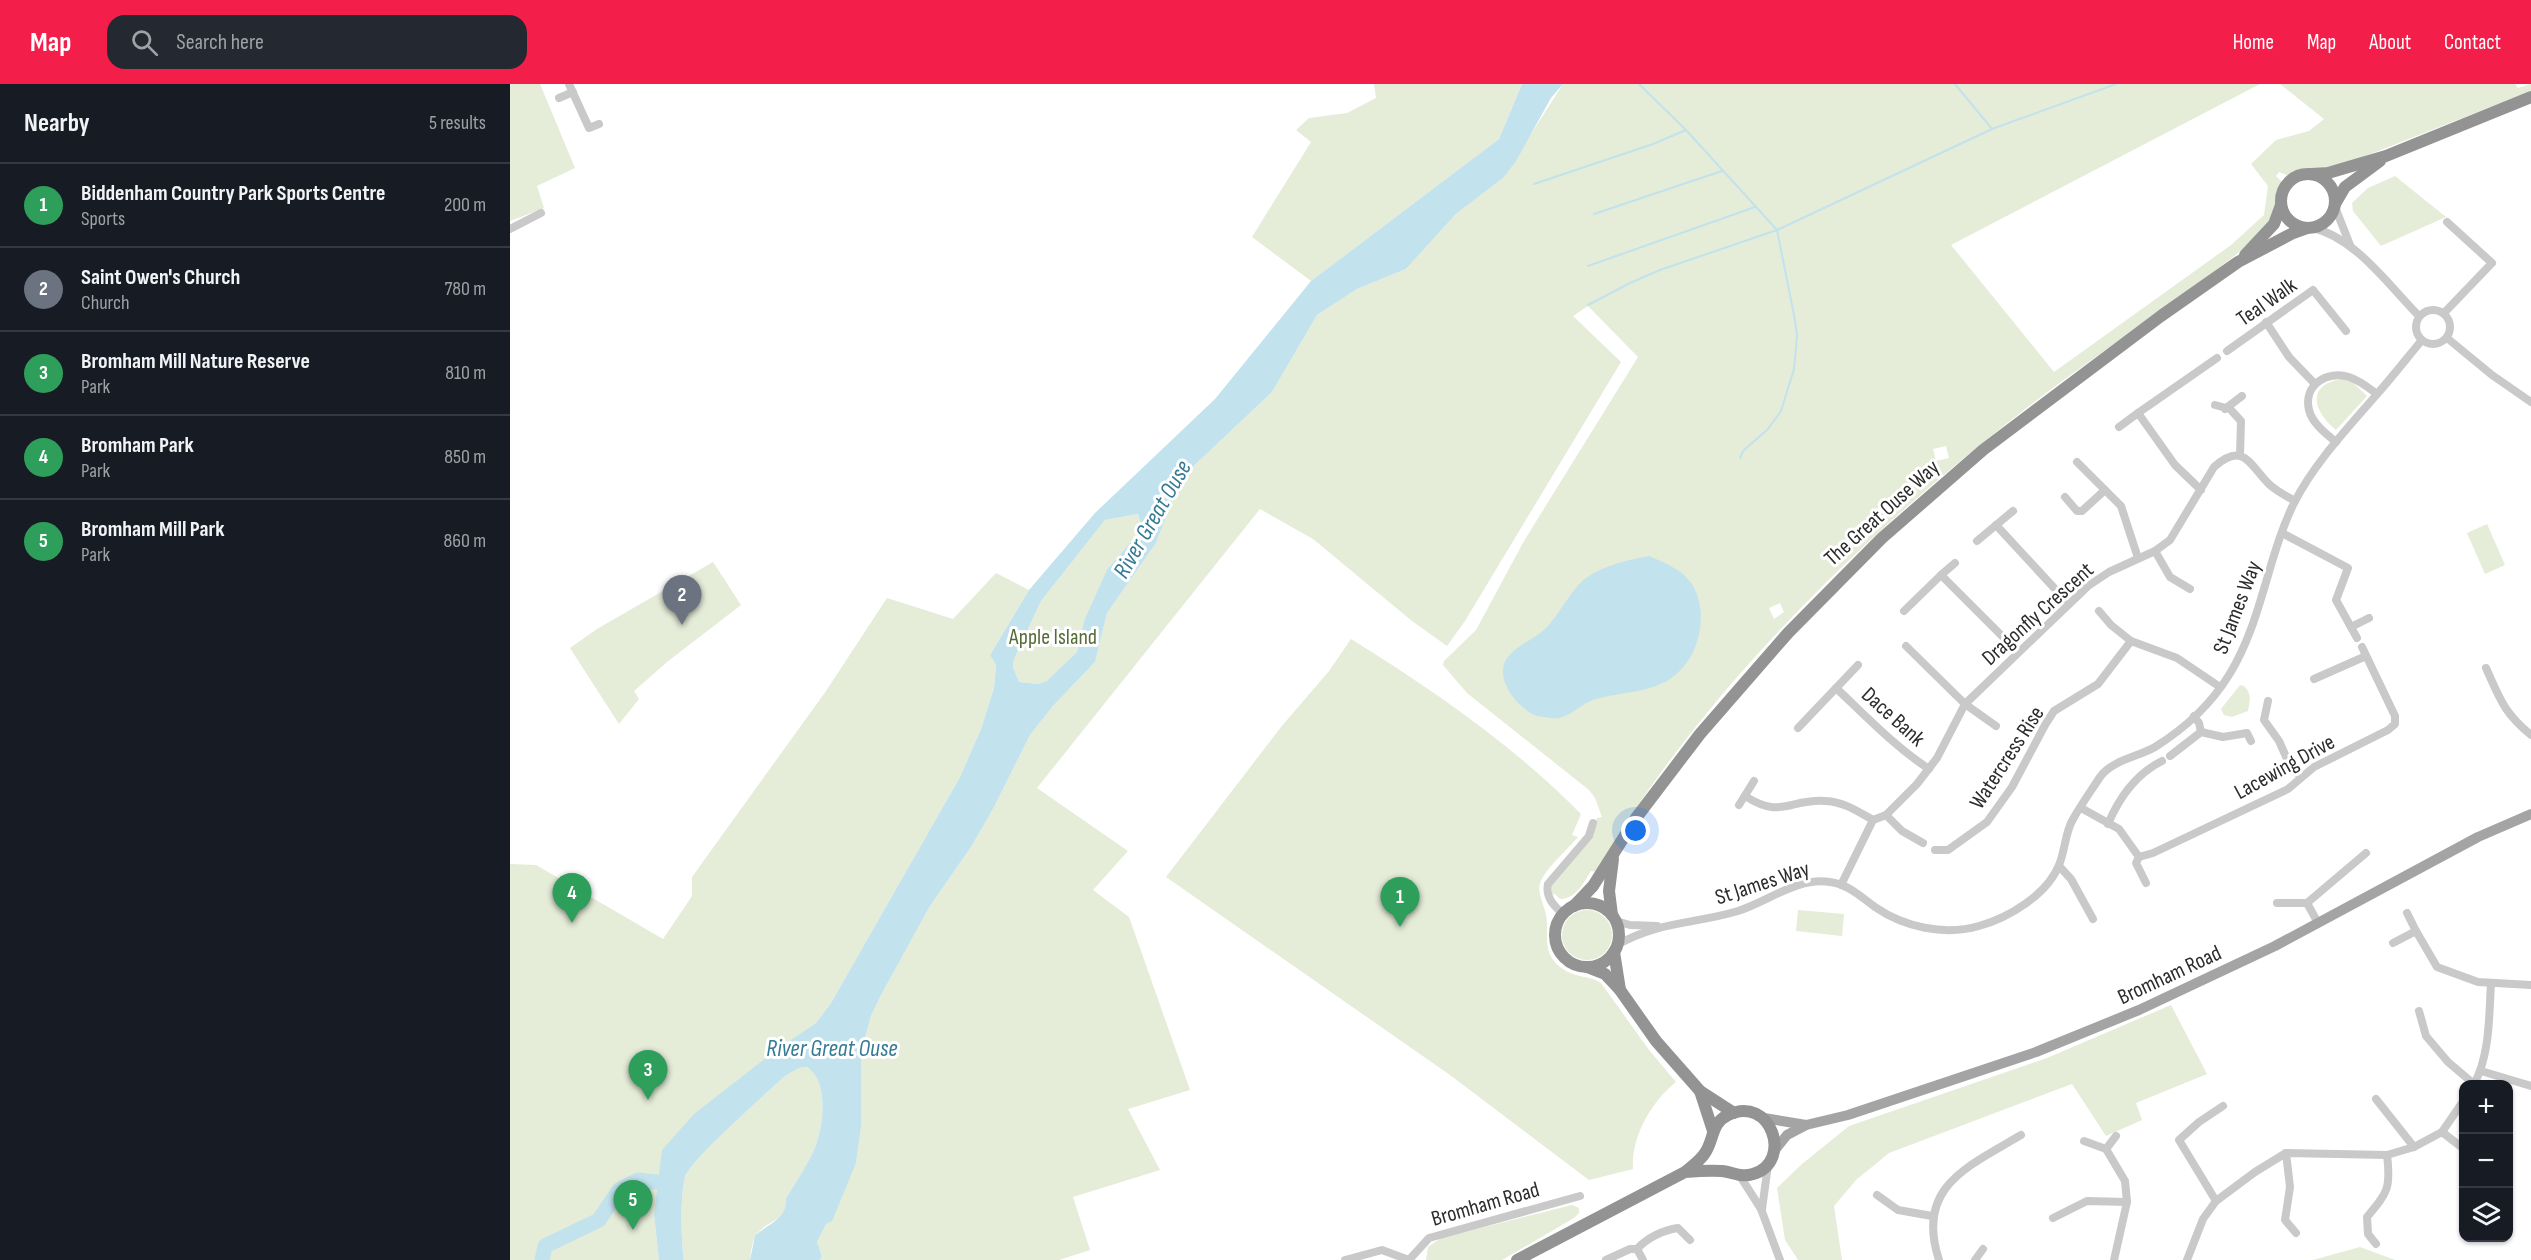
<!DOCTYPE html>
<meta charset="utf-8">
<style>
:root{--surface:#171b24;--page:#242831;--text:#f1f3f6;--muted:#9ea1a6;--line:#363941;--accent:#f31f4a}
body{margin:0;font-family:"Sofia Sans Condensed",sans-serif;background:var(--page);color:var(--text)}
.controls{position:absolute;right:18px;bottom:18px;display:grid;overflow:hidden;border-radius:12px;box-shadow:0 2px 4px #0004}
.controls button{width:54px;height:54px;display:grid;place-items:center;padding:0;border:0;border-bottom:2px solid var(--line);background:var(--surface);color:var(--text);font:30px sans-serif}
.you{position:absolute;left:1126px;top:747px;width:21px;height:21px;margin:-15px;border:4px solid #fff;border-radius:50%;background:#1a73e8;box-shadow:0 0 0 9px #1a73e833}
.badge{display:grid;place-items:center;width:39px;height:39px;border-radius:50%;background:var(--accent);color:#fff;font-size:20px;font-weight:700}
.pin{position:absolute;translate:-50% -50px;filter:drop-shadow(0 2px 3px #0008)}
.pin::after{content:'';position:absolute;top:32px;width:21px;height:18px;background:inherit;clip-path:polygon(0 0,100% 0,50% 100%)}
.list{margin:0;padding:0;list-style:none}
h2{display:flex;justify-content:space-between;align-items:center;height:78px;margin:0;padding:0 24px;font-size:26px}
h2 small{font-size:20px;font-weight:400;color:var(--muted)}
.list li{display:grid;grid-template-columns:39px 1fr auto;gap:18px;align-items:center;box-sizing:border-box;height:84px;padding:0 24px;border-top:2px solid var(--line)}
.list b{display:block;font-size:22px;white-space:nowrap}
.list p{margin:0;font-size:20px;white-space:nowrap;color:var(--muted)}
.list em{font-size:20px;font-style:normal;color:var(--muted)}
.icon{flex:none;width:33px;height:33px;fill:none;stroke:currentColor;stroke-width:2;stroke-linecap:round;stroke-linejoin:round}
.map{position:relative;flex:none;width:2021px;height:1176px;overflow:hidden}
header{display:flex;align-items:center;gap:36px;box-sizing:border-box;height:84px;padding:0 30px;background:var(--accent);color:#fff}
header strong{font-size:28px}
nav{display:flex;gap:33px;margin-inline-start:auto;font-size:21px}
.search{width:420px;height:54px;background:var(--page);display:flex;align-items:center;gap:15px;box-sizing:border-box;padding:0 21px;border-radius:18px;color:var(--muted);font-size:22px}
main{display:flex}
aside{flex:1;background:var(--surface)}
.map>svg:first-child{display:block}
</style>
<header>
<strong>Map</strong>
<div class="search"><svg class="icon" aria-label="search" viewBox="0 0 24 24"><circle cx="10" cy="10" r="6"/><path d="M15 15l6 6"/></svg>Search here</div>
<nav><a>Home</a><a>Map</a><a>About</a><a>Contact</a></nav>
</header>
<main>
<aside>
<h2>Nearby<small>5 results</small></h2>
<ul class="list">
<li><span class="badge" style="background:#2e9e5b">1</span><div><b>Biddenham Country Park Sports Centre</b><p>Sports</p></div><em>200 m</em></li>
<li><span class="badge" style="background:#6b7280">2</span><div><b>Saint Owen's Church</b><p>Church</p></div><em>780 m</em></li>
<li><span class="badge" style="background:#2e9e5b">3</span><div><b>Bromham Mill Nature Reserve</b><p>Park</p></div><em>810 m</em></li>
<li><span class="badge" style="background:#2e9e5b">4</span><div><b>Bromham Park</b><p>Park</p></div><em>850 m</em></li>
<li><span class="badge" style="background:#2e9e5b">5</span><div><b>Bromham Mill Park</b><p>Park</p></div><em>860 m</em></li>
</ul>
</aside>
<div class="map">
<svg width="2021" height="1176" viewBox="0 0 2021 1176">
<rect width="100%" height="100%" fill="#fff"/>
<!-- green -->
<g fill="#e5ecd8" fill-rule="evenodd">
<polygon points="0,0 30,0 65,84 27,102 34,124 0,137"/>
<polygon points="864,0 1012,0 989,55 801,197 742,153 801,58 786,46 799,34 837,29 866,14"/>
<path d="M1053,0h697l-309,161 103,127 177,-127 33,-30 4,-29 -17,-22 25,-24 33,-9 15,-12 -44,-35h235l3,4 13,-4v7l-186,73 -43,7 -13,5 -10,-4 -3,4 5,5 -4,29 -20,27c-71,61 -153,111 -228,169 -162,125 -330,287 -433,466l-5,-1c-7,11 -15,28 -31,28l-5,-5 -4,1 1,-11 41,-48 4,-18 5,-1 -7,-19 -6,-8 -122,-97 -24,-28 1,-4 32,-31 48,-89 114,-184 -50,-51 -15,10 48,46 -156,259 -18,25 -35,-25 -99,-82 -53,-30 -223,279 91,63 -35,39 36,27 61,173 -62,19 32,61 -87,27 17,53 -31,10h-239l2,-4 -5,-14 39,-79 5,-35v-76l10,-36 10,-21 49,-89 41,-59 22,-38 37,-74 23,-29 42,-44 12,-49 49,-70 25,-65 91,-86 45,-77 40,-26 49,-20 50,-55 47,-36zM1436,362l3,12 -13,3 -3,-12zM1270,519l4,9 -10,7 -5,-11z"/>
<polygon points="1885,92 1936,133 1871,162 1843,127 1842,119 1858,104"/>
<path d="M1831,295l11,3 15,14 -31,34c-22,-18 -31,-44 5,-51z"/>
<polygon points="628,430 632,445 574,537 567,568 537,598 528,600 509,598 503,583 504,575 531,517 595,436"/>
<polygon points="1977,440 1995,481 1975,490 1957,449"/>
<polygon points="203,478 231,521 157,578 124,607 129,615 109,640 60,564 87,545"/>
<polygon points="486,489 519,506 480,571 486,581 484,604 471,645 450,693 321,919 306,939 228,996 144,1131 149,1176 0,1176 0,780 26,781 153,855 182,812 182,793 316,607 377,514 443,535"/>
<path d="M841,555c82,51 162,106 230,175l-9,21 6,2c-10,12 -33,32 -38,46 -3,11 4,21 6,32 4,21 -6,38 17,54 11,9 27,6 38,14l48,67 27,32c-25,20 -45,55 -43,87l-44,11 -139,-105 -284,-198 115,-150 48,-56z"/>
<path d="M1730,601l4,1c8,8 6,14 4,25l-16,6 -8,-2 -3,-6z"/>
<circle cx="1077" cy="851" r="25"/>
<polygon points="1288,826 1334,830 1332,852 1286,847"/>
<polygon points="1661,921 1697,990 1626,1019 1632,1036 1596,1052 1562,1000 1379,1069 1346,1096 1324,1122 1332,1176 1288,1176 1275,1156 1267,1104 1292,1080 1339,1042 1537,974"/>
<path d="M297,983c23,15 16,60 7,83 -6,16 -19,32 -28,48 2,23 -18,22 -28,35 -6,7 -7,18 -8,27h-66c-3,-20 -4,-63 1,-83 5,-17 83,-85 100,-101l14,-8z"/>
<polygon points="1062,1121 1069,1124 1069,1129 1064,1134 992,1176 916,1176 918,1163 931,1154"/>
<polygon points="1850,1163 1885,1176 1803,1176"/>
</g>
<!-- water -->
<g fill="#c2e2ed" fill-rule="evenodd">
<path d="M1012,0h41l-12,14 -35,63 -13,17 -47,36 -50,55 -49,20 -40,26 -45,77 -91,86 -25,65 -49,70 -12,49 -42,44 -23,29 -37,74 -22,38 -41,59 -49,89 -10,21 -10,36v76l-5,35 -24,58 -6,3 -9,18 5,14 -2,4h-70l5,-24c12,-12 33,-17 31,-38 9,-15 21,-32 28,-48 9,-22 16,-68 -7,-83l-8,1 -14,8c-17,16 -95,84 -100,101 -5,20 -4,63 -1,83h-25l-5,-45 8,-65 32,-36 81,-63 41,-28 15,-20 129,-226 21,-48 13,-41 2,-23 -6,-10 39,-65 66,-77 120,-114 96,-118 188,-142zM628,430l4,15 -35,41 -23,51 -7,31 -30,29 -9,3 -19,-2 -6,-15 1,-8 27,-58 64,-81z"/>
<path d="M1139,472c16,7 35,14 44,30 17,30 5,75 -23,93 -22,14 -50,13 -74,20 -16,4 -28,22 -45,19 -4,-1 -10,-1 -14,-2 -19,-7 -44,-38 -30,-58 11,-14 27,-18 39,-30 13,-13 27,-41 40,-50 18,-13 42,-18 63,-22z"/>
</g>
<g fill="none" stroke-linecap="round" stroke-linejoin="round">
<!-- stream -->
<g stroke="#c2e2ed" stroke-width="2">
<polyline points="1129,0 1176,46 1267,146 1285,236 1287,252 1284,285 1271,327 1258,345 1233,367 1230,374"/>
<polyline points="1445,0 1482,45"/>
<polyline points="1024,100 1143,60 1176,46"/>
<polyline points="1084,130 1212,87"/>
<polyline points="1078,182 1245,123"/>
<polyline points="1078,221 1120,199 1150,186 1267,146 1482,45 1606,0"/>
</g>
<!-- river -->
<polyline stroke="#c2e2ed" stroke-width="15" points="32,1176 35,1162 89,1136 109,1106 128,1096 164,1100"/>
<!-- minor -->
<g stroke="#c9c9c9" stroke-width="8">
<polyline points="59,0 79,44 89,40"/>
<polyline points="49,14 63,8"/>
<polyline points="1825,123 1840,161"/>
<path d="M1803,144c43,10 76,58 106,88"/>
<polyline points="0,145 31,129"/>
<circle cx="1923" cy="243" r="17"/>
<polyline points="1934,229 1982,179 1937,138"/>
<polyline points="1756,238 1779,273 1805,300"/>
<polyline points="1937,254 1982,291 2021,318"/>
<polyline points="1717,267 1803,206 1836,247"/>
<polyline points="1705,321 1720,325 1731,337 1730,372"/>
<polyline points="1715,325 1732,312"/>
<polyline points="1609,343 1628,329"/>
<path d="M1826,358c-10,-8 -24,-19 -27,-32 -6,-25 18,-40 40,-33 10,3 20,11 28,17"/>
<polyline points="1567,378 1611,422 1628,474"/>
<polyline points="1691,406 1665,381 1628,329 1707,274"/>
<polyline points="1555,413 1567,427 1572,427 1595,406"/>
<polyline points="1486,441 1558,519"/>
<polyline points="1772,449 1838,484 1826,516 1847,554"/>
<polyline points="1467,457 1503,427"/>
<polyline points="1645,467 1660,493 1680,505"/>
<polyline points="1431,491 1445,479"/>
<polyline points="1394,527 1431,491 1508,568"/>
<polyline points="1589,527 1601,541 1621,557"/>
<polyline points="1841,543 1859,534"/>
<polyline points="1396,562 1455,620 1486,642"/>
<path d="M1976,584c14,31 18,45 45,67"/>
<polyline points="1804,595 1856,572"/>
<path d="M1326,604c30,28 58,58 93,81"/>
<polyline points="1758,617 1754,636 1769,657 1782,686 1792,692"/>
<polyline points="1684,632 1689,639 1691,648"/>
<polyline points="1288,644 1348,581"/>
<polyline points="1660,672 1691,648 1713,653 1737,649 1741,657"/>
<path d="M1235,712c37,24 45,2 81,5 18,1 31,10 47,19"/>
<polyline points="1229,721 1244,697"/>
<polyline points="1571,724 1609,745 1629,773"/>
<polyline points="1376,731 1392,747 1413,759"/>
<path d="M1598,740c11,-26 28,-50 54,-63"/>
<polyline points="1425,766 1438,766 1477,738 1502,703 1535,641 1544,627 1588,600 1621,557 1667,574 1710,603"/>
<polyline points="1629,773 1643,769 1778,705 1804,683 1878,646 1885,640 1885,632 1852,563"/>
<polyline points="1629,773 1626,779 1636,799"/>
<polyline points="1549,782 1561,795 1583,835"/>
<path d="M1331,801l32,-65 13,-5 31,-31 20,-26 28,-54 123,-118 21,-14 46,-21 15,-11 44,-73c30,-27 36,-1 56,18 8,7 16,11 25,16"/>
<polyline points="1767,819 1797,819"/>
<polyline points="1897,829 1906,847"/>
<path d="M1053,830c-9,-8 -18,-17 -15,-30l41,-48 4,-13"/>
<polyline points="1106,837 1120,841 1147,842"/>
<polyline points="1808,839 1797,819 1856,769"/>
<polyline points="1883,859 1906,847 1927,883 1968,898 2021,901"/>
<path d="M1107,861c42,-24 78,-21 121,-34 31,-10 59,-34 92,-29 18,2 31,15 45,25 29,20 69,29 104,19 29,-8 68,-31 80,-61 6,-14 6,-31 13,-44 8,-15 19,-30 28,-44 12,-17 38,-20 55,-30 29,-18 56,-43 74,-72 33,-53 38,-117 65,-172 21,-41 54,-75 84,-110 15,-17 29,-35 44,-53"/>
<polyline points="1909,927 1916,952 1938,978 1964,1000"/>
<polyline points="1971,987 2021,1002"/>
<path d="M1964,1000c16,-29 15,-68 17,-101"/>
<polyline points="1866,1015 1904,1063"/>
<polyline points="1932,1048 1954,1065"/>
<polyline points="1574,1057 1596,1065 1615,1097 1617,1118 1604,1176"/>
<polyline points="1596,1065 1606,1052"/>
<polyline points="1776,1069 1780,1103 1775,1136 1786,1149"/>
<polyline points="1230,1092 1251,1125 1270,1176"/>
<polyline points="1367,1111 1388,1126 1422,1132"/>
<polyline points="1706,1117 1669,1056 1689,1038 1713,1022"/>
<polyline points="1252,1125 1258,1081"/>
<polyline points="1543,1134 1577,1117 1617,1118"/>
<path d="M1866,1160l-8,-10 -1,-17c21,-25 24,-29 20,-62"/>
<polyline points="1127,1165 1133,1176"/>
<polyline points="835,1176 872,1166 899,1176"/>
<polyline points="899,1176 919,1154 1070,1112"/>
<path d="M1096,1176l24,-11h7c10,-11 26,-19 41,-21l12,12"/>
<path d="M1429,1176c-24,-73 28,-93 82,-125"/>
<polyline points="1465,1176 1473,1165"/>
<polyline points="1677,1176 1693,1135 1706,1117 1745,1088 1776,1069 1877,1071 1904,1063 1932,1048 1954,1016"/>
</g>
<!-- major -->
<g stroke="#a4a4a4" stroke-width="10">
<polyline points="1254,1034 1296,1041"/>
<polyline points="1265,1066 1277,1051 1296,1041 1338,1031 1526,968 1629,926 1765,862 1968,753 2021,730"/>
</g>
<!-- highway -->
<g stroke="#939393" stroke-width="12">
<polyline points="1802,90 1818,89 1876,72 2021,13"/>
<circle cx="1798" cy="117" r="27"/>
<polyline points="1825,120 1835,103 1870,77"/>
<polyline points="1735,171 1764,140 1771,121"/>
<circle cx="1077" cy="851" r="32"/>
<polyline points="1064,822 1083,802 1126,734 1190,650 1278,549 1372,454 1473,366 1651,232 1728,178 1783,149 1797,144"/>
<polyline points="1102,831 1099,807 1103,775"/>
<polyline points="1104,868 1110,906"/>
<polyline points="1077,883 1095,890 1110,906 1146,957 1190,1007 1224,1029"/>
<polyline points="1190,1007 1203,1047"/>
<path d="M1007,1176l168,-88c7,-6 15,-11 20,-19 9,-13 6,-30 23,-38 43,-21 66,47 25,59 -12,4 -20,-2 -31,-3 -13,-1 -25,0 -37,1"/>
</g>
</g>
<g text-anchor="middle" stroke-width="6" stroke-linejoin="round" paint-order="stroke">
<!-- street labels -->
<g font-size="22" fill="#2c2c2c" stroke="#fff">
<text transform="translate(1756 217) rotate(-35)" y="8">Teal Walk</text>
<text transform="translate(1371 428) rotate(-42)" y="8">The Great Ouse Way</text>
<text transform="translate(1726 523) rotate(-69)" y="8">St James Way</text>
<text transform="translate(1527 529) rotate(-42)" y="8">Dragonfly Crescent</text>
<text transform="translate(1384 632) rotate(42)" y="8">Dace Bank</text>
<text transform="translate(1496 673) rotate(-57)" y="8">Watercress Rise</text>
<text transform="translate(1774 682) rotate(-29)" y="8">Lacewing Drive</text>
<text transform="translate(1252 798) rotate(-18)" y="8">St James Way</text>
<text transform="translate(1659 890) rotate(-25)" y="8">Bromham Road</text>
<text transform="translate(975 1119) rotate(-16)" y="8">Bromham Road</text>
</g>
<!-- park labels -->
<g font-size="22" fill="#566b37" stroke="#fff">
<text x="543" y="560">Apple Island</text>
</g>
<!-- water labels -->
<g font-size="24" font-style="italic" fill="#357b94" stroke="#fff">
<text transform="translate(642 435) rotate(-60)" y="8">River Great Ouse</text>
<text x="322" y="972">River Great Ouse</text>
</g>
</g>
</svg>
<div class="controls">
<button>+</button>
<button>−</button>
<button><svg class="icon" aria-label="layers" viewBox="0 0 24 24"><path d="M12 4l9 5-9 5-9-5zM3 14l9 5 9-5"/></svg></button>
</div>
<div class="you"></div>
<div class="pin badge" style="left:890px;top:843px;background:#2e9e5b">1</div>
<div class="pin badge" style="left:172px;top:541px;background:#6b7280">2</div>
<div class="pin badge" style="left:138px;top:1016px;background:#2e9e5b">3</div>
<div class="pin badge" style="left:62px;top:839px;background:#2e9e5b">4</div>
<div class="pin badge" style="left:123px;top:1146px;background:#2e9e5b">5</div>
</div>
</main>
